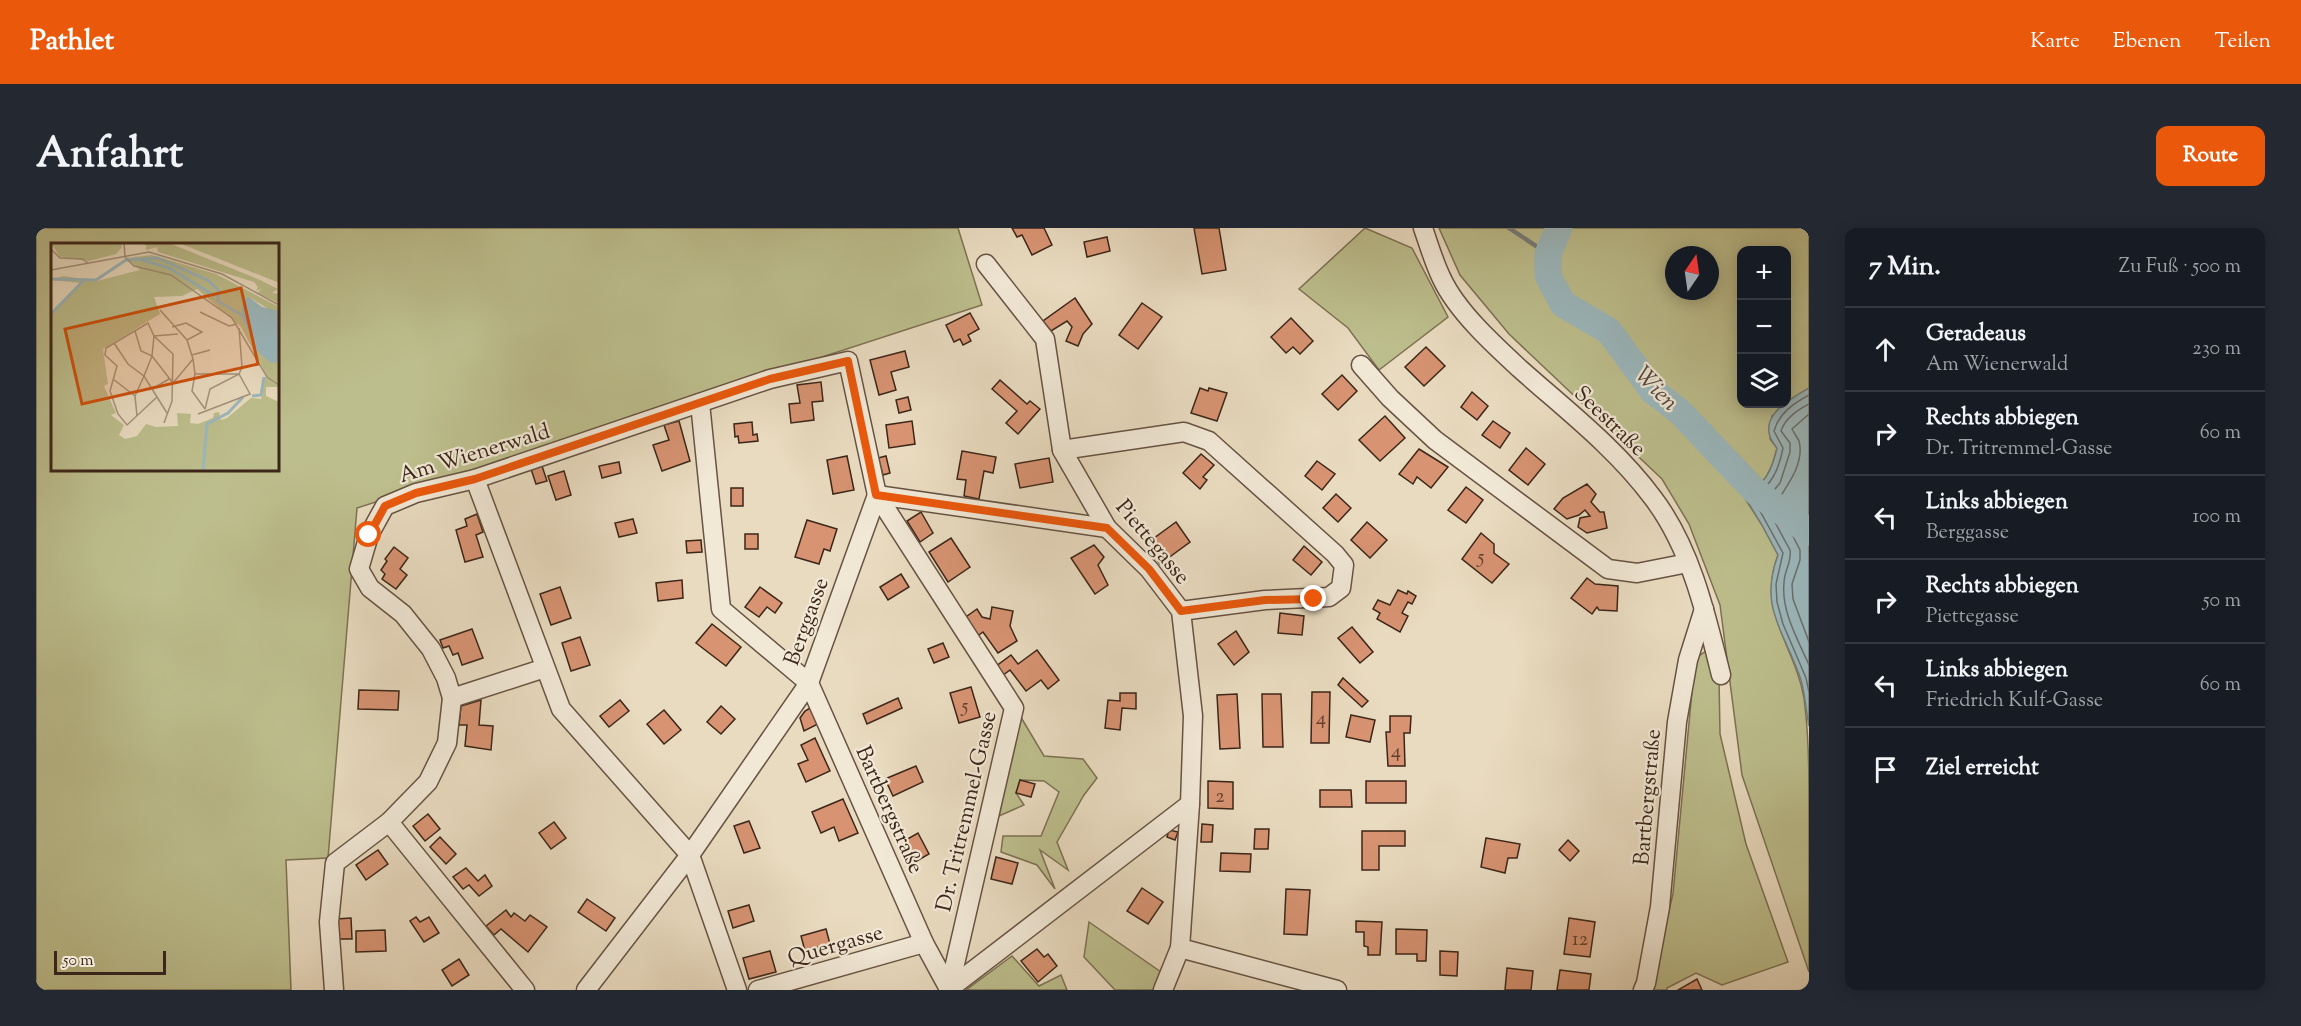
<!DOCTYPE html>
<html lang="de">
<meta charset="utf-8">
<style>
:root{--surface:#171b24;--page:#242831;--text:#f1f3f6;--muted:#9ea1a6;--line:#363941;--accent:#ea580c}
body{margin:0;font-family:"Sorts Mill Goudy",serif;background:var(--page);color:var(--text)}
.controls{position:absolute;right:18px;top:18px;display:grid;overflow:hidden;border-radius:12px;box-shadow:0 3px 15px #0003}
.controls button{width:54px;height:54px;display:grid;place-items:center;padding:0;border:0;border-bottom:2px solid var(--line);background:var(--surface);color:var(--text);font:30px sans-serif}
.compass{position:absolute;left:1629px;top:18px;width:54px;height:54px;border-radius:50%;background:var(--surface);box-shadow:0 3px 15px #0003;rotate:13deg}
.scale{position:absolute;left:18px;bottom:15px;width:112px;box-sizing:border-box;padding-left:6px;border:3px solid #3c2619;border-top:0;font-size:16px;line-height:21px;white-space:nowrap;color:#3c2619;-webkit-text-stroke:4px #f1e8d6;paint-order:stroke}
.stop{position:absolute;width:18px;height:18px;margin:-14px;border:4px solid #ea580c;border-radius:50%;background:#fff}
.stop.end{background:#ea580c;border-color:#fff;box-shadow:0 2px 6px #0008}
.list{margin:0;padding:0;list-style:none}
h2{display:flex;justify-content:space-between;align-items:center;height:78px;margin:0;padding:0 24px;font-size:26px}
h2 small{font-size:20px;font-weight:400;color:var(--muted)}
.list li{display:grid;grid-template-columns:39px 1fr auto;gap:18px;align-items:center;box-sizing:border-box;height:84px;padding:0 24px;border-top:2px solid var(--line)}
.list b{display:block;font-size:22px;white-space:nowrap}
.list p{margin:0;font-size:20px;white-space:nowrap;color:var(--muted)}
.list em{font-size:20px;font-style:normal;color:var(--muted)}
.icon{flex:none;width:33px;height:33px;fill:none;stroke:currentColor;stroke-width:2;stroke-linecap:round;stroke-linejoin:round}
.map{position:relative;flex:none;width:1773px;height:762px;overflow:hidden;border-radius:12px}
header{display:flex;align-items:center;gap:36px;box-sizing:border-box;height:84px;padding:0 30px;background:var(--accent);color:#fff}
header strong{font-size:28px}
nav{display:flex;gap:33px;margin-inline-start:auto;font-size:21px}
.intro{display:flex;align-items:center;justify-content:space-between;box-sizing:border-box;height:144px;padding:0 36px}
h1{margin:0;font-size:42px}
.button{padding:15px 27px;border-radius:12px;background:var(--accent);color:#fff;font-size:21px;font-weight:700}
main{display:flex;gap:36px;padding:0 36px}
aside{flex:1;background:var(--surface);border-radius:12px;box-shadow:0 3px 15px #0003}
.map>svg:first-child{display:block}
</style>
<header>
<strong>Pathlet</strong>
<nav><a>Karte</a><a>Ebenen</a><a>Teilen</a></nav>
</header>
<div class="intro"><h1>Anfahrt</h1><a class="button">Route</a></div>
<main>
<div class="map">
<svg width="1773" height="762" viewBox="0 0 1773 762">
<rect width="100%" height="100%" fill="#e9dbc0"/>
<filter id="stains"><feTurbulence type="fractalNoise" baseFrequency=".00333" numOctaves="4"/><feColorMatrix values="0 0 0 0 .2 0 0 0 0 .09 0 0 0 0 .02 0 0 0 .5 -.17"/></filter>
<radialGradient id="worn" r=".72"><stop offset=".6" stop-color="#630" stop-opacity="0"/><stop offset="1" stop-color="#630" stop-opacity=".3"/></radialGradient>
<!-- green -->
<g fill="#bdbe8d" stroke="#7c7253" stroke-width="1.5" fill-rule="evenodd">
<path d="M0,0h922l24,77 -625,203 -29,350 -42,2 5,130h-255zM16,16h226v226h-226z"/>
<polygon points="1329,0 1376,20 1412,89 1343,142 1312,100 1263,61"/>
<path d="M1403,0h370v160l-22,15 -1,-153h-44v154h44l-14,12 -2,23 7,9c-5,22 -12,37 -33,49l18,28 16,30c-22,57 17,90 26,143 5,38 5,76 5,114 0,53 0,106 0,160l-67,-197 -22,-170 -31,-81 -27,-45 -153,-145 -49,-59zM1638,27h36v36h-36z"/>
<polygon points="1674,420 1683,449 1684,506 1710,616 1752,734 1686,757 1660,745 1631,760 1631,762 1614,762 1637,666 1659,431"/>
<polygon points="983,486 1008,528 1047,531 1061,550 1048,567 1021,614 1032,642 1004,622 1019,661 1001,637 965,624 967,608 1005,608 1023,564 1008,553 984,552 980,565 988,577 963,588"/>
<polygon points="1053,694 1125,744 1118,762 1079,762 1048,729"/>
<polygon points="976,728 1003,758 1025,747 1031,762 930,762"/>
</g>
<!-- water -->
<path fill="#9cb8bd" stroke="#767e7b" stroke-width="1.5" d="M1773,160v338c-3,-15 -4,-32 -8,-46 -16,-49 -43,-71 -23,-125l-16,-30 -18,-29c21,-11 28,-26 33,-48 -24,-28 9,-47 32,-60z"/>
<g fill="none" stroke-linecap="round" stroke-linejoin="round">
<!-- shore -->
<g stroke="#6c6f6b" stroke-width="1.5">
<path d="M1773,167c-16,9 -30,18 -35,36l9,17c-5,26 -12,34 -29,52l29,53 -7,31 1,18 6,22 23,54 3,14"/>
<path d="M1773,176c-11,6 -24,14 -28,27l9,12v9l-10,31 -16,19 26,48c2,12 -6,21 -6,33 -3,28 14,57 25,82"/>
<path d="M1773,186l-17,15c2,4 5,8 7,12 6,22 -12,45 -23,62l24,47v10l-8,24 1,15 16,43"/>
</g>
<!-- stream -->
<polyline stroke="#767e7b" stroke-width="4.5" points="1473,0 1512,26"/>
<!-- river -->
<polyline stroke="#9cb8bd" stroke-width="27" points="1523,0 1512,26 1512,48 1527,76 1573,103 1617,163 1645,185 1719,263 1773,304"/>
</g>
<!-- building -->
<g fill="#d79372" stroke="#3c2619" stroke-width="1.5">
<polygon points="976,0 1008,0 1016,17 996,27 986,7 981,9"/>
<polygon points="1158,0 1183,0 1190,42 1166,46"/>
<polygon points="1071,9 1074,23 1051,29 1048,14"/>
<polygon points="1039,70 1056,96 1047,106 1042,118 1030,113 1036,99 1031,93 1015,103 1007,93"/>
<polygon points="1106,75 1126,89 1102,121 1083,107"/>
<polygon points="934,85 943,101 932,107 935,113 927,117 924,111 918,114 910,97"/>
<polygon points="1255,90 1277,113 1264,126 1257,119 1250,125 1235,109"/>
<polygon points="1390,119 1409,138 1388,158 1369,139"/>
<polygon points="869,123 873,139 855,144 860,162 843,167 834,132"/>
<polygon points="1306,147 1321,163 1302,182 1286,166"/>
<polygon points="964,152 991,176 994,173 1004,181 982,206 970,195 981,183 956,161"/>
<polygon points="785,154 787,173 776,174 778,192 755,195 753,176 764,175 761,157"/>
<polygon points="1164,160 1172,163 1173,160 1191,165 1181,193 1155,185"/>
<polygon points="1436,164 1452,178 1441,192 1425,179"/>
<polygon points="872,169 875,182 863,185 860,172"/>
<polygon points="1349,188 1369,210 1344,233 1323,212"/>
<polygon points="643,193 654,233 626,243 617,217 633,212 628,197"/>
<polygon points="876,193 879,216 853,220 850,197"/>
<polygon points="1457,193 1474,205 1464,220 1446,207"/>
<polygon points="716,194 717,207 721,206 722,213 703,215 702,208 699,209 698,196"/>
<polygon points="1490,220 1509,236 1492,257 1473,242"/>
<polygon points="1383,221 1412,239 1395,260 1381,249 1377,256 1363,246"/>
<polygon points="926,223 960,229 957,245 948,243 943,271 928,268 930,252 921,251"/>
<polygon points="1165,226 1178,237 1167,249 1171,252 1164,261 1147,245"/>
<polygon points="811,228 818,262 797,266 791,232"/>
<polygon points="850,228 854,245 847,247 842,230"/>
<polygon points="1013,230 1017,254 984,260 979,236"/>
<polygon points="1281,233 1299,246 1286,262 1269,248"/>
<polygon points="583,234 585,245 566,250 563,238"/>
<polygon points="506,238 511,253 500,256 495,241"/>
<polygon points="528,243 535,267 520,272 512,248"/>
<polygon points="1551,256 1560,266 1555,274 1564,284 1568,284 1571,300 1551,305 1542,299 1544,290 1554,288 1549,282 1543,287 1531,291 1518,281 1527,270"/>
<polygon points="1430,259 1447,272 1430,295 1412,282"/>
<rect x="695" y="260" width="12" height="18"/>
<polygon points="1300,266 1315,280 1302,294 1287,280"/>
<polygon points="885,284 897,305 884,314 871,293"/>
<polygon points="441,286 447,304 440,307 447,329 429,334 420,302 431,298 429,291"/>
<polygon points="597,291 601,305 583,309 579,295"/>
<polygon points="771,292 801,301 794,323 788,321 783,336 759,329"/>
<polygon points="1140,294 1154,314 1124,336 1110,316"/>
<polygon points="1331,294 1351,312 1334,330 1315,312"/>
<polygon points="1445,305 1458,316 1458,325 1473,336 1456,355 1426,331"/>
<rect x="709" y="306" width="13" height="15"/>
<polygon points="915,310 934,339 912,354 893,324"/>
<polygon points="665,312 666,324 651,325 650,313"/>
<polygon points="1058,317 1068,329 1062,337 1072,357 1059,366 1035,330"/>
<polygon points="1268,318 1286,334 1275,347 1257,332"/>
<polygon points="358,319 372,330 364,341 371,347 360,361 346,351 349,346 345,342 351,333 349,331"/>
<polygon points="865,346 873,359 852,372 844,359"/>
<polygon points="1551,350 1559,356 1582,358 1581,383 1563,382 1561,379 1556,386 1535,370"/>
<polygon points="646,352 647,370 622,373 620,355"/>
<polygon points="524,359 535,390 515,397 504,366"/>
<polygon points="724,359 746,375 739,385 731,379 723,389 709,379"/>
<polygon points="1362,362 1371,366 1372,363 1380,368 1376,376 1372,374 1366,385 1372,388 1364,404 1341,391 1344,385 1337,381 1342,372 1354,377"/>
<polygon points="956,379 977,383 974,398 981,413 962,425 947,404 939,410 927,391 941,381 946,389 954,391"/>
<polygon points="1244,385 1268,388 1266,407 1242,405"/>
<polygon points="676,396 705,419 690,438 660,415"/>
<polygon points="1316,399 1337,424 1324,435 1302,410"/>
<polygon points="436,401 447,430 426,437 422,425 417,427 413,418 407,420 404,412"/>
<polygon points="1200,403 1213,424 1198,437 1182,416"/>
<polygon points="544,409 554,437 535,443 526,415"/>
<polygon points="907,415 913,429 898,435 892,421"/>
<polygon points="1001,422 1023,452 1012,461 1005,452 990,463 974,442 966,448 959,439 975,427 982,436"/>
<polygon points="1307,450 1332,473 1326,479 1302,457"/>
<polygon points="935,459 944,489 923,495 914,465"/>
<polygon points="323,462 363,463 362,482 322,481"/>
<polygon points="1276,464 1294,464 1293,515 1275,515"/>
<polygon points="1084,465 1100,465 1100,481 1086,480 1084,502 1069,500 1072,472 1084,473"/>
<polygon points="1201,466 1204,520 1184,521 1181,467"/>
<polygon points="1226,466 1245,466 1247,519 1227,519"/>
<polygon points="862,470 866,480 831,496 827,486"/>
<polygon points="445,472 443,497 457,498 455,522 429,518 431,497 423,497 425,478"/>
<polygon points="584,472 593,483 573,499 564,488"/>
<polygon points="685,478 699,491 685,506 671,494"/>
<polygon points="774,480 782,496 768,503 764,490 769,483"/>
<polygon points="628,482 645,502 628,516 611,496"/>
<polygon points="1315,487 1339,492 1334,514 1310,509"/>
<polygon points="1354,488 1375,488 1374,505 1368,505 1369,538 1352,538 1350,504 1354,504"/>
<polygon points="779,510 794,543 770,554 762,536 772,532 765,517"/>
<polygon points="880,538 887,554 857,568 849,551"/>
<polygon points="984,552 999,556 995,569 980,565"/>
<polygon points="1172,553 1197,554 1197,581 1172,580"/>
<rect x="1330" y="553" width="40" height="22"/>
<polygon points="1284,562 1315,562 1316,579 1284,579"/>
<polygon points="807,571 822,605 803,613 798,599 785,605 776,584"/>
<polygon points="392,586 404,601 389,613 377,598"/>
<polygon points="713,593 724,620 708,625 698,598"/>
<polygon points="518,594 530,610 515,621 503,605"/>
<polygon points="1166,596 1177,597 1176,614 1165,614"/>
<polygon points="1219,601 1233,601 1232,621 1218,621"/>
<polygon points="1133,602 1142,604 1139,612 1131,609"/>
<polygon points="1326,603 1369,603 1369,618 1343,618 1343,642 1326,642"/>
<polygon points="882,605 893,626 879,634 868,613"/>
<polygon points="404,609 420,626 410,636 394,619"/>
<polygon points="1450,610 1484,616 1481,630 1472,630 1469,645 1445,639"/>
<polygon points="1532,612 1543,623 1534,633 1523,622"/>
<polygon points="342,622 352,636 330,652 320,637"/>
<polygon points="1185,625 1215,626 1214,644 1184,643"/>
<polygon points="960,629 982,635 976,656 955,651"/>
<polygon points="430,640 442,653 449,647 456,658 443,668 433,657 427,661 417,649"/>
<polygon points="1106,660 1127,674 1112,696 1091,683"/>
<polygon points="1250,661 1274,662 1271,707 1248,706"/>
<polygon points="551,671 579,690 570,703 542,684"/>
<polygon points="713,677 718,693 697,700 692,683"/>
<polygon points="470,682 475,689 478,685 489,693 494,687 511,699 492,724 465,701 458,707 450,698"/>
<polygon points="380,689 384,694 393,689 403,705 388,714 374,693"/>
<polygon points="315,690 316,711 301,711 300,691"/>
<polygon points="1533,690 1559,694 1554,729 1528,726"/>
<polygon points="1320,693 1346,694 1344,727 1332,727 1332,719 1328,718 1328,704 1320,704"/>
<polygon points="790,701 794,716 769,723 765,708"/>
<polygon points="1360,701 1391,702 1390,733 1381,733 1381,726 1360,726"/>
<polygon points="349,702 350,723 320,724 320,703"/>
<polygon points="1001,721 1008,729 1012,726 1021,738 1002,754 985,733"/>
<polygon points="734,723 740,744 713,751 707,730"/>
<polygon points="1404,723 1422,724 1421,748 1404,747"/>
<polygon points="423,731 433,747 416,758 406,742"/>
<polygon points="1471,740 1497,743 1495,762 1469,762"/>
<polygon points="1524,742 1555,746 1553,762 1521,762"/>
<polygon points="1661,751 1666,762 1642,762"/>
</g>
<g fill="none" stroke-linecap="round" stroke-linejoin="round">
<defs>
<g id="street">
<path d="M1387,0c6,17 11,35 19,51 15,32 51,65 77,89 46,41 97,80 134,130 38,50 53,116 68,177"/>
<polyline points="950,36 1009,111 1026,222 1071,300 1113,341 1145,383 1157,488 1154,576"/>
<polyline points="1325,137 1354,170 1399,212 1572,341 1601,345 1652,335"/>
<polyline points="664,175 685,381 773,455 841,267 1071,300"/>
<polyline points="1026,222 1148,204 1173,213 1299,326 1308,337 1305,360 1293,369 1229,372 1145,383"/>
<polyline points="439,251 525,481 654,627 773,455 888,715 913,761 1154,576 1144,720 1301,762"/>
<polyline points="416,470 509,440"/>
<polyline points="353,594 489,762"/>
<polyline points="298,762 293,694 299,635 353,594 392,554 411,515 416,470 410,450 395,421 367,386 334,360 323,341 333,307 349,278 380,265 439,251 734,151 812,133 841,267 978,480 913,762"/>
<polyline points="550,762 654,627 701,762"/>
<polyline points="722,762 888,715"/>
<polyline points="1127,762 1144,720"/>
<polyline points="1607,762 1610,755 1624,679 1641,494 1652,432 1668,381"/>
</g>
</defs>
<!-- street casing -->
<use href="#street" stroke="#675343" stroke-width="21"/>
<!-- street -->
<use href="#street" stroke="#f1e8d6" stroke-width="18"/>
</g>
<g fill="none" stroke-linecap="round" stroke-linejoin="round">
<!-- route -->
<polyline stroke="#ea580c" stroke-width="8" points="333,307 349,278 380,265 439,251 734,151 812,133 840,267 1071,300 1113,341 1145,383 1229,372 1278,371"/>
</g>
<g text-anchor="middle" stroke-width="4.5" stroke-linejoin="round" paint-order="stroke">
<!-- number labels -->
<g font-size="20" fill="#63412f">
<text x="1445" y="335">5</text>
<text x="929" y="484">5</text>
<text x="1285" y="496">4</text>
<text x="1360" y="529">4</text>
<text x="1184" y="574">2</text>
<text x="1544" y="717">12</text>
</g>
<!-- street labels -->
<g font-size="22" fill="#3c2619" stroke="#f1e8d6">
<text transform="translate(1575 192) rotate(44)" y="8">Seestraße</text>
<text transform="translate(438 224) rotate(-17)" y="8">Am Wienerwald</text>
<text transform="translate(1118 313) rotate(50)" y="8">Piettegasse</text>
<text transform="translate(769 393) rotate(-70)" y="8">Berggasse</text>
<text transform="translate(1610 569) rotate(-85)" y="8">Bartbergstraße</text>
<text transform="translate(855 581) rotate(66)" y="8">Bartbergstraße</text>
<text transform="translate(929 583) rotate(-77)" y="8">Dr. Tritremmel-Gasse</text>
<text transform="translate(799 716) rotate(-16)" y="8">Quergasse</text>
</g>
<!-- water labels -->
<g font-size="24" font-style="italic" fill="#544a42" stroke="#f1e8d6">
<text transform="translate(1621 160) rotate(46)" y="8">Wien</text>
</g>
</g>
<!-- overview -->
<g transform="translate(15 15)">
<rect width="228" height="228" fill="#e9dbc0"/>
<path d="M0,0h70l1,4 -6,7 -27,7 -29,-4zM88,0h30l91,37 18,9 -6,4 7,1v9l-21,-10 3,-4 -5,2 2,-4 -4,-5 -96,-30 -1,-5 -11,3v-5zM128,0h100v40l-2,-1zM101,12l64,19 63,33v4l-9,-1 -21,-13 -8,19 17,36 21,10v25h-13v9l13,6v69h-228v-159l30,-29 -30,-3 12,-4 34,5 43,-11 -13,-12zM146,46l44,38 25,47 -5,25 -10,-1 -24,20 -6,2 -2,-8 -5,1 -1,5 -15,6 -8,-1 1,-9 -14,-1 1,13 -22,1 -10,-3 -9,12 -12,3 -6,-4 5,-10 -13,-10 5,-2 -12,-27 4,-2 -5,-35 57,-35 -6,-17 28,-1z" fill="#bdbe8d" fill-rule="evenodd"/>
<path d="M198,54l13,10 17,4v51l-8,1 -13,-11 -17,-36 3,-17z" fill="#9cb8bd"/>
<path fill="none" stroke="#9cb8bd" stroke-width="3" d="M84,15l34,10 46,28M0,36l45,1 30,-20 32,-2 51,23 9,9v11l27,16M0,71l34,-35M201,153l9,-1 3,-18M152,228l4,-47 21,-11 15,-16"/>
<path fill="none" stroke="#a4937d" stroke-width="1.5" d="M73,0l1,14 9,9 37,9 61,43 35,59 12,8M0,6l9,9 22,1 6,4M0,27l98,-18 73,22 57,31M109,67l27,30 6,19M149,69l29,14 8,-2M121,84l14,-4 16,9 -15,8M84,88l6,20 11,5 2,-20 24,-2M63,100l14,21 16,12 8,-20 21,27 20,-24 2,15h44l3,-7 -3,-39M141,112l18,-5M144,131l-3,17 13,18M62,136l22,17M101,146l17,-10M106,154l-30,28 -9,-11 -8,-23 7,-25 -12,-11 1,-7 42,-25 6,13 19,18 -1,47 -8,22M147,171l52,-20 -11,-20 -29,15 -5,20M86,173l-2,-20 9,-20 23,37"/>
<path fill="#ce510e" fill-opacity="0.15" stroke="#ce510e" stroke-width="3" d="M190,45l17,76 -176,40 -17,-75z"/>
<rect width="228" height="228" fill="none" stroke="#3c2619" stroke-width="3"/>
</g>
<rect width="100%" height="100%" filter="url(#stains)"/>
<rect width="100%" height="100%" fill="url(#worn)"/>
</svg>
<div class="controls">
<button>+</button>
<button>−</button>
<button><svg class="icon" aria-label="layers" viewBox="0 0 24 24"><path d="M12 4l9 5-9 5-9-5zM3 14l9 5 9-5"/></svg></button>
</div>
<svg class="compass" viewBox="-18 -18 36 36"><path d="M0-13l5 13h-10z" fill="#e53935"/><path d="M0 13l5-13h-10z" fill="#9ea1a6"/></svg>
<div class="scale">50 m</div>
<div class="stop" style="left:333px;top:307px"></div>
<div class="stop end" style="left:1278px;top:371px"></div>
</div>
<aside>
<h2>7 Min.<small>Zu Fuß · 500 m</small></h2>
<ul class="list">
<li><svg class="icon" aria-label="ahead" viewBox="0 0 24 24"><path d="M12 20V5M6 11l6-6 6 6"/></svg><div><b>Geradeaus</b><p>Am Wienerwald</p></div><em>230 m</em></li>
<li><svg class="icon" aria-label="right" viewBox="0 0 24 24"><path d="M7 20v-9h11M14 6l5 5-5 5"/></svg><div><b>Rechts abbiegen</b><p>Dr. Tritremmel-Gasse</p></div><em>60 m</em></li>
<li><svg class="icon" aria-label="left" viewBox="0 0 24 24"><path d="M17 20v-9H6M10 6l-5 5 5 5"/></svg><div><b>Links abbiegen</b><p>Berggasse</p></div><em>100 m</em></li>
<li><svg class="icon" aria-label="right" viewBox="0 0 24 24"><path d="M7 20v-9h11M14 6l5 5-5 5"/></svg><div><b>Rechts abbiegen</b><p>Piettegasse</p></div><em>50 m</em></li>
<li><svg class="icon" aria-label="left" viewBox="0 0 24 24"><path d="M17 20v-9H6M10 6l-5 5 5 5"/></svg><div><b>Links abbiegen</b><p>Friedrich Kulf-Gasse</p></div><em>60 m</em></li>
<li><svg class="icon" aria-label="arrive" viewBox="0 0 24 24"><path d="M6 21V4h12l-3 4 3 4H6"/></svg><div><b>Ziel erreicht</b></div></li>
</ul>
</aside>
</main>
